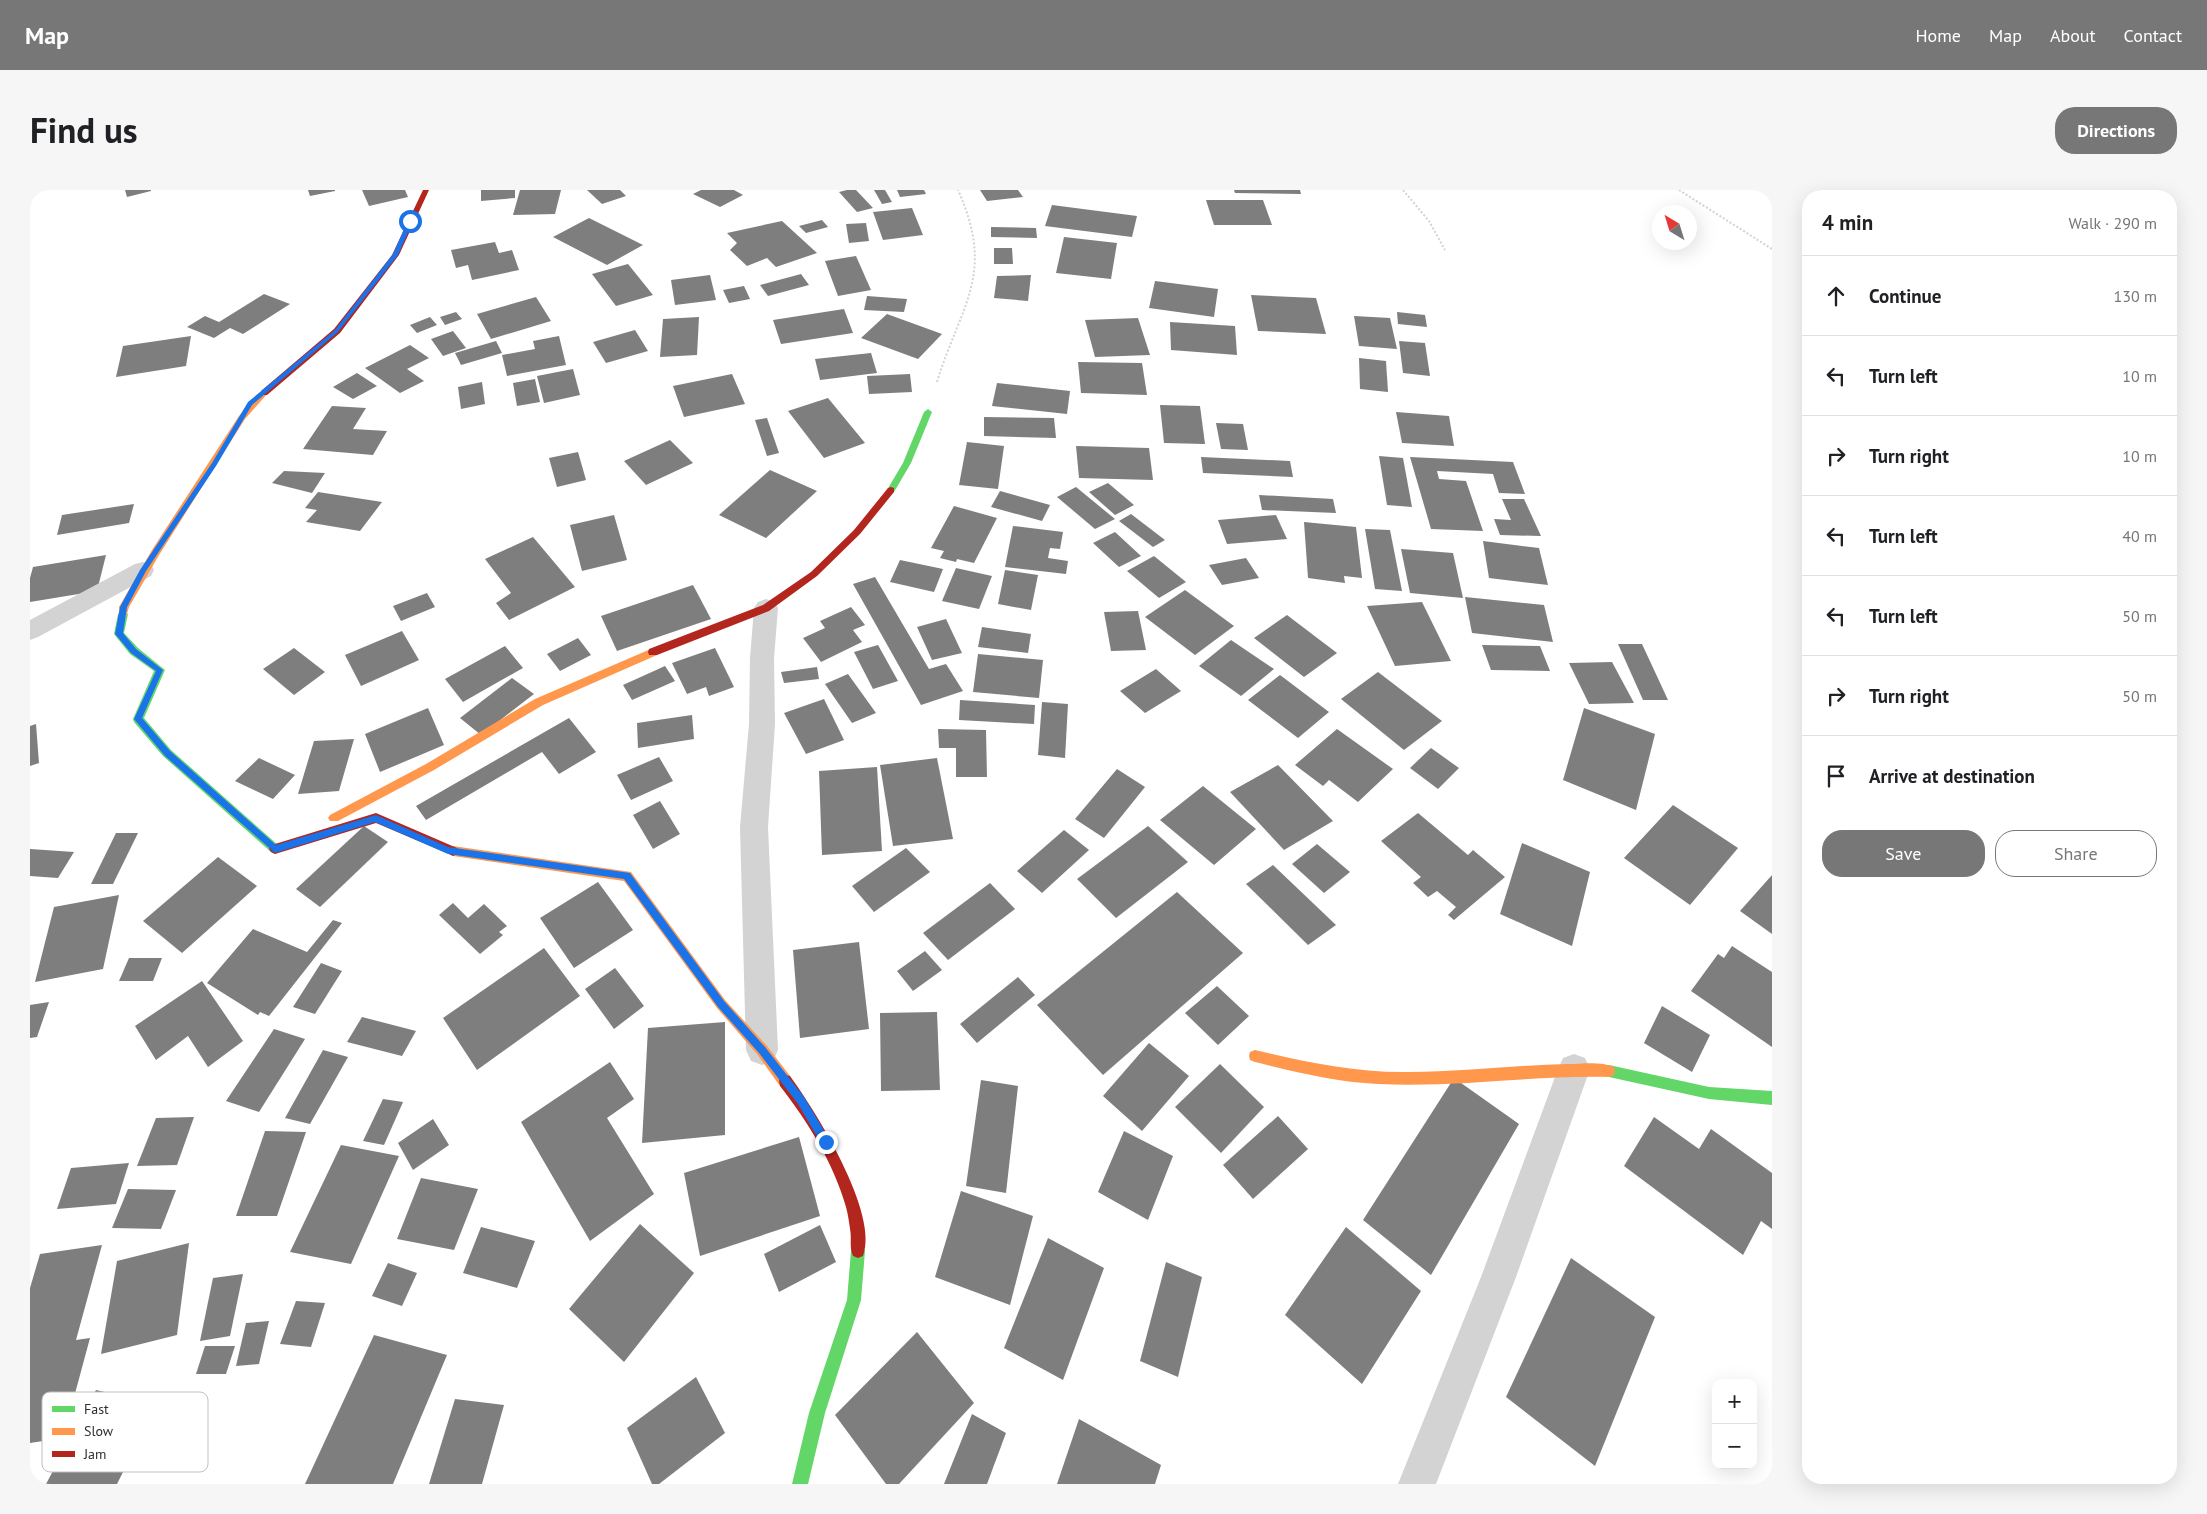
<!DOCTYPE html>
<meta charset="utf-8">
<style>
:root{--surface:#fff;--page:#f6f6f6;--text:#202124;--muted:#757577;--line:#e0e0e0;--accent:#777}
body{margin:0;font-family:"PT Sans",sans-serif;background:var(--page);color:var(--text)}
.controls{position:absolute;right:15px;bottom:15px;display:grid;overflow:hidden;border-radius:10px;box-shadow:0 5px 20px #0002}
.controls button{width:45px;height:45px;display:grid;place-items:center;padding:0;border:0;border-bottom:1px solid var(--line);background:var(--surface);color:var(--text);font:25px sans-serif}
.compass{position:absolute;left:1622px;top:15px;width:45px;height:45px;border-radius:50%;background:var(--surface);box-shadow:0 5px 20px #0002;rotate:322deg}
.stop{position:absolute;width:15px;height:15px;margin:-11px;border:4px solid #1a73e8;border-radius:50%;background:#fff}
.stop.end{background:#1a73e8;border-color:#fff;box-shadow:0 1px 5px #0008}
.list{margin:0;padding:0;list-style:none}
h2{display:flex;justify-content:space-between;align-items:center;height:65px;margin:0;padding:0 20px;font-size:21px}
h2 small{font-size:16px;font-weight:400;color:var(--muted)}
.list li{display:grid;grid-template-columns:32px 1fr auto;gap:15px;align-items:center;box-sizing:border-box;height:80px;padding:0 20px;border-top:1px solid var(--line)}
.list b{display:block;font-size:19px;white-space:nowrap}
.list em{font-size:16px;font-style:normal;color:var(--muted)}
.actions{display:flex;gap:10px;padding:15px 20px}
.actions a{flex:1;padding:11px 0;border:1px solid var(--accent);border-radius:20px;text-align:center;font-size:18px;color:var(--accent)}
.actions .main{background:var(--accent);color:#fff}
.icon{flex:none;width:28px;height:28px;fill:none;stroke:currentColor;stroke-width:2;stroke-linecap:round;stroke-linejoin:round}
.map{position:relative;flex:none;width:1742px;height:1294px;overflow:hidden;border-radius:20px}
header{display:flex;align-items:center;gap:30px;box-sizing:border-box;height:70px;padding:0 25px;background:var(--accent);color:#fff}
header strong{font-size:24px}
nav{display:flex;gap:28px;margin-inline-start:auto;font-size:18px}
.intro{display:flex;align-items:center;justify-content:space-between;box-sizing:border-box;height:120px;padding:0 30px}
h1{margin:0;font-size:35px}
.button{padding:12px 22px;border-radius:20px;background:var(--accent);color:#fff;font-size:18px;font-weight:700}
main{display:flex;gap:30px;padding:0 30px}
aside{flex:1;background:var(--surface);border-radius:20px;box-shadow:0 5px 20px #0002}
.map>svg:first-child{display:block}
</style>
<header>
<strong>Map</strong>
<nav><a>Home</a><a>Map</a><a>About</a><a>Contact</a></nav>
</header>
<div class="intro"><h1>Find us</h1><a class="button">Directions</a></div>
<main>
<div class="map">
<svg width="1742" height="1294" viewBox="0 0 1742 1294">
<rect width="100%" height="100%" fill="#fff"/>
<!-- building -->
<g fill="#7e7e7e">
<polygon points="95,0 121,0 121,1 97,7"/>
<polygon points="278,0 305,0 305,1 280,6"/>
<polygon points="332,0 375,0 378,7 339,16"/>
<polygon points="451,0 485,0 485,8 451,11"/>
<polygon points="490,0 531,0 525,24 483,25"/>
<polygon points="557,0 590,0 596,6 572,14"/>
<polygon points="671,0 704,0 713,5 690,17 663,4"/>
<polygon points="817,0 826,0 843,18 827,22 809,2"/>
<polygon points="844,0 855,0 862,12 852,14"/>
<polygon points="867,0 894,0 896,4 870,7"/>
<polygon points="950,0 988,0 993,7 957,11"/>
<polygon points="1204,0 1270,0 1271,4 1205,3"/>
<polygon points="1176,10 1233,10 1242,35 1184,35"/>
<polygon points="1022,15 1107,26 1102,47 1015,36"/>
<polygon points="882,18 893,45 853,50 843,22"/>
<polygon points="559,28 613,55 577,75 523,47"/>
<polygon points="792,30 798,37 776,43 769,36"/>
<polygon points="752,31 787,63 746,77 737,68 717,76 700,60 707,53 697,43"/>
<polygon points="836,33 839,51 819,53 816,34"/>
<polygon points="961,37 1006,38 1007,48 961,47"/>
<polygon points="1034,47 1087,53 1081,89 1026,83"/>
<polygon points="465,52 469,63 482,60 489,80 442,90 438,75 426,78 421,60"/>
<polygon points="964,58 982,58 983,74 964,74"/>
<polygon points="826,66 841,100 808,106 795,71"/>
<polygon points="598,74 623,105 586,116 562,84"/>
<polygon points="771,84 779,95 738,106 730,95"/>
<polygon points="680,85 686,110 645,115 641,90"/>
<polygon points="1001,85 998,111 964,108 967,86"/>
<polygon points="1125,91 1188,99 1184,127 1119,118"/>
<polygon points="714,96 720,109 699,113 693,100"/>
<polygon points="234,104 260,114 213,144 200,138 184,148 157,137 175,126 189,132"/>
<polygon points="1221,105 1286,108 1296,144 1228,141"/>
<polygon points="837,106 877,109 874,122 834,120"/>
<polygon points="506,107 521,131 461,149 447,124"/>
<polygon points="814,119 823,143 751,154 743,130"/>
<polygon points="426,122 432,129 415,135 410,127"/>
<polygon points="1367,122 1395,125 1397,137 1368,134"/>
<polygon points="857,124 912,144 888,169 831,148"/>
<polygon points="1324,126 1360,128 1367,159 1329,156"/>
<polygon points="400,127 407,135 387,143 380,135"/>
<polygon points="669,127 667,165 630,167 633,129"/>
<polygon points="1108,128 1120,165 1065,167 1055,130"/>
<polygon points="1140,132 1205,136 1207,165 1141,160"/>
<polygon points="605,140 618,161 576,173 563,152"/>
<polygon points="423,141 436,158 413,166 401,149"/>
<polygon points="161,146 156,176 86,187 93,156"/>
<polygon points="529,146 536,175 477,186 472,165 505,159 503,151"/>
<polygon points="466,151 472,163 431,175 425,163"/>
<polygon points="1369,151 1395,153 1400,186 1373,183"/>
<polygon points="380,155 399,168 377,179 394,191 370,203 335,178"/>
<polygon points="841,163 847,183 790,190 785,169"/>
<polygon points="1329,168 1356,171 1358,202 1330,199"/>
<polygon points="1048,172 1112,173 1117,205 1051,203"/>
<polygon points="543,179 550,205 514,213 507,186"/>
<polygon points="327,183 347,196 323,209 303,197"/>
<polygon points="702,184 715,214 654,227 643,196"/>
<polygon points="880,184 882,202 839,204 837,186"/>
<polygon points="505,189 510,212 487,216 483,193"/>
<polygon points="452,192 455,214 431,219 428,197"/>
<polygon points="967,193 1040,201 1037,224 962,216"/>
<polygon points="798,208 835,253 794,268 758,221"/>
<polygon points="1130,215 1170,216 1175,254 1134,253"/>
<polygon points="302,216 336,218 323,239 357,241 343,265 273,259"/>
<polygon points="1366,222 1419,226 1424,256 1372,253"/>
<polygon points="954,227 1024,228 1026,248 954,246"/>
<polygon points="737,228 749,263 737,266 725,230"/>
<polygon points="1186,233 1213,234 1218,260 1191,259"/>
<polygon points="640,250 663,273 616,295 594,271"/>
<polygon points="937,252 974,256 968,299 929,295"/>
<polygon points="1046,256 1119,258 1123,290 1049,288"/>
<polygon points="548,262 556,290 527,297 519,268"/>
<polygon points="1349,266 1373,268 1382,317 1357,315"/>
<polygon points="1171,267 1260,271 1263,287 1173,283"/>
<polygon points="1380,267 1483,272 1495,304 1469,303 1463,284 1407,281 1409,289 1436,291 1453,341 1401,339"/>
<polygon points="740,280 787,301 736,348 689,325"/>
<polygon points="254,281 295,283 282,303 242,293"/>
<polygon points="1078,293 1104,315 1085,325 1059,302"/>
<polygon points="1046,297 1085,329 1065,339 1027,307"/>
<polygon points="970,301 1020,315 1012,331 961,317"/>
<polygon points="288,302 352,312 330,341 276,332 287,320 275,318"/>
<polygon points="1229,305 1303,309 1306,323 1232,320"/>
<polygon points="1472,309 1494,309 1511,346 1470,345 1464,329 1481,330"/>
<polygon points="104,314 99,333 27,345 32,325"/>
<polygon points="924,316 967,328 944,373 927,369 926,372 910,368 914,361 901,358"/>
<polygon points="1101,324 1135,350 1123,357 1089,331"/>
<polygon points="584,325 597,370 552,381 540,335"/>
<polygon points="1246,325 1257,349 1197,354 1188,330"/>
<polygon points="1274,332 1326,337 1332,388 1314,386 1315,393 1278,388"/>
<polygon points="983,336 1033,342 1030,359 1020,358 1018,368 1038,371 1036,384 975,377"/>
<polygon points="1335,339 1360,340 1372,401 1345,399"/>
<polygon points="1085,342 1111,366 1089,377 1063,353"/>
<polygon points="503,347 545,397 479,430 466,413 481,403 455,369"/>
<polygon points="1453,351 1509,358 1518,395 1459,388"/>
<polygon points="1371,359 1423,363 1433,408 1380,403"/>
<polygon points="76,365 67,401 0,412 0,388 3,377"/>
<polygon points="1124,366 1156,392 1129,408 1097,381"/>
<polygon points="1216,368 1229,388 1192,395 1179,375"/>
<polygon points="870,370 913,379 904,402 860,392"/>
<polygon points="926,378 962,386 949,419 912,411"/>
<polygon points="975,380 1008,385 1001,420 968,414"/>
<polygon points="845,387 899,479 916,474 933,501 891,515 823,394"/>
<polygon points="663,395 681,429 587,461 571,426"/>
<polygon points="1155,400 1204,436 1165,465 1115,427"/>
<polygon points="397,403 405,417 371,431 363,416"/>
<polygon points="1435,407 1514,415 1523,452 1442,443"/>
<polygon points="1392,412 1421,471 1365,476 1337,416"/>
<polygon points="821,417 835,435 823,440 832,452 791,472 773,448 795,438 790,431"/>
<polygon points="1108,421 1116,460 1081,461 1074,422"/>
<polygon points="1257,425 1307,463 1274,487 1224,448"/>
<polygon points="916,429 932,463 902,470 887,437"/>
<polygon points="952,437 1001,444 998,463 948,457"/>
<polygon points="372,441 389,470 331,496 315,465"/>
<polygon points="548,448 561,465 530,481 517,464"/>
<polygon points="1201,450 1244,479 1211,506 1169,476"/>
<polygon points="1588,454 1612,454 1638,510 1613,510"/>
<polygon points="848,455 868,491 843,499 824,462"/>
<polygon points="1452,455 1510,456 1520,481 1461,480"/>
<polygon points="475,456 493,478 433,512 415,489"/>
<polygon points="264,458 295,482 264,505 233,479"/>
<polygon points="685,458 704,497 679,506 676,497 657,504 642,473"/>
<polygon points="948,464 1013,470 1009,508 943,502"/>
<polygon points="1582,472 1604,513 1559,514 1539,473"/>
<polygon points="635,476 645,491 602,510 593,495"/>
<polygon points="787,477 789,489 754,493 751,482"/>
<polygon points="1126,479 1151,501 1115,523 1090,501"/>
<polygon points="1348,482 1412,531 1374,560 1311,509"/>
<polygon points="818,484 846,523 822,533 795,494"/>
<polygon points="1250,485 1299,522 1268,548 1218,510"/>
<polygon points="482,488 504,504 451,545 430,528"/>
<polygon points="794,509 814,550 776,564 754,523"/>
<polygon points="930,510 1005,515 1004,534 929,530"/>
<polygon points="1012,512 1038,514 1035,568 1008,565"/>
<polygon points="398,518 414,555 350,582 335,544"/>
<polygon points="1554,518 1625,544 1606,620 1533,590"/>
<polygon points="662,525 664,549 608,558 607,533"/>
<polygon points="539,528 566,562 529,584 512,562 396,630 386,616"/>
<polygon points="6,534 9,573 0,576 0,536"/>
<polygon points="908,539 956,540 957,587 926,587 926,558 909,558"/>
<polygon points="1307,539 1363,579 1328,612 1299,590 1293,596 1265,575"/>
<polygon points="324,549 309,601 268,604 284,551"/>
<polygon points="1401,558 1429,578 1408,599 1380,578"/>
<polygon points="629,567 643,591 601,610 587,585"/>
<polygon points="229,568 265,585 243,609 205,591"/>
<polygon points="907,568 923,649 863,656 850,575"/>
<polygon points="1248,575 1303,631 1254,660 1200,602"/>
<polygon points="847,577 852,661 792,665 789,581"/>
<polygon points="1087,579 1115,597 1074,648 1045,629"/>
<polygon points="1173,596 1226,639 1184,675 1130,630"/>
<polygon points="630,611 650,644 623,659 603,625"/>
<polygon points="1643,615 1708,658 1660,715 1594,668"/>
<polygon points="1388,623 1438,665 1443,660 1475,687 1424,730 1418,725 1426,717 1407,701 1398,707 1383,693 1391,687 1351,651"/>
<polygon points="334,636 358,652 290,717 266,699"/>
<polygon points="1118,636 1158,672 1086,728 1047,689"/>
<polygon points="1034,640 1059,660 1012,703 987,681"/>
<polygon points="86,643 108,643 83,694 61,694"/>
<polygon points="1492,653 1560,682 1542,756 1470,724"/>
<polygon points="1287,654 1320,682 1294,703 1262,674"/>
<polygon points="876,658 900,682 844,722 822,696"/>
<polygon points="0,659 44,662 28,688 0,686"/>
<polygon points="188,667 227,696 152,763 113,731"/>
<polygon points="1243,675 1306,735 1278,755 1216,694"/>
<polygon points="1742,685 1742,744 1710,721"/>
<polygon points="568,692 603,740 544,778 510,728"/>
<polygon points="960,693 985,719 918,770 893,743"/>
<polygon points="1147,702 1213,763 1073,885 1007,815"/>
<polygon points="89,705 73,779 5,792 24,717"/>
<polygon points="423,713 438,728 454,714 477,736 469,742 473,745 450,764 409,725"/>
<polygon points="303,730 312,733 239,826 230,822 228,825 177,793 223,739 277,762"/>
<polygon points="829,752 839,839 770,848 763,760"/>
<polygon points="1702,756 1742,782 1742,857 1661,801 1688,764 1694,768"/>
<polygon points="514,758 550,806 447,880 413,828"/>
<polygon points="895,761 912,780 883,801 867,781"/>
<polygon points="99,768 132,768 123,791 89,791"/>
<polygon points="291,773 312,781 285,824 263,817"/>
<polygon points="585,778 614,816 584,839 555,799"/>
<polygon points="988,787 1005,805 947,853 930,834"/>
<polygon points="172,791 213,851 178,877 158,846 126,870 105,836"/>
<polygon points="1187,796 1219,826 1188,855 1155,823"/>
<polygon points="19,812 7,847 0,848 0,815"/>
<polygon points="1632,816 1680,845 1662,882 1614,853"/>
<polygon points="907,822 910,900 851,901 850,823"/>
<polygon points="332,827 386,841 372,866 317,852"/>
<polygon points="695,832 695,945 612,953 618,838"/>
<polygon points="244,839 275,849 229,922 196,911"/>
<polygon points="1119,853 1159,886 1112,941 1073,906"/>
<polygon points="293,860 318,867 280,934 255,928"/>
<polygon points="580,872 604,909 577,928 624,1004 560,1051 491,932"/>
<polygon points="1190,874 1234,917 1191,963 1145,917"/>
<polygon points="1424,888 1489,934 1401,1085 1333,1030"/>
<polygon points="951,890 988,896 976,1003 936,996"/>
<polygon points="353,909 373,912 354,955 333,951"/>
<polygon points="1248,926 1278,959 1223,1009 1193,975"/>
<polygon points="164,927 147,975 107,976 126,928"/>
<polygon points="1624,927 1669,959 1681,939 1742,983 1742,1039 1731,1031 1713,1065 1594,976"/>
<polygon points="403,929 419,955 383,980 368,953"/>
<polygon points="235,941 276,942 247,1026 206,1026"/>
<polygon points="1094,941 1143,966 1118,1030 1068,1002"/>
<polygon points="769,947 790,1026 670,1066 654,983"/>
<polygon points="311,955 369,966 321,1074 260,1062"/>
<polygon points="99,973 86,1014 27,1019 41,978"/>
<polygon points="391,988 448,999 424,1060 367,1049"/>
<polygon points="98,999 146,1000 131,1039 82,1038"/>
<polygon points="931,1001 1003,1026 980,1115 905,1087"/>
<polygon points="610,1034 664,1083 594,1172 539,1119"/>
<polygon points="790,1035 806,1072 749,1102 734,1064"/>
<polygon points="451,1037 505,1051 487,1098 433,1083"/>
<polygon points="1316,1037 1391,1101 1332,1194 1255,1125"/>
<polygon points="1018,1048 1074,1078 1033,1190 974,1158"/>
<polygon points="159,1053 147,1145 71,1164 87,1071"/>
<polygon points="72,1055 46,1150 60,1148 33,1248 0,1253 0,1098 10,1064"/>
<polygon points="1541,1068 1625,1127 1565,1276 1476,1207"/>
<polygon points="1136,1072 1172,1087 1148,1187 1110,1171"/>
<polygon points="358,1073 387,1083 372,1116 342,1106"/>
<polygon points="213,1084 200,1146 170,1151 183,1088"/>
<polygon points="266,1111 295,1113 281,1157 250,1154"/>
<polygon points="239,1131 229,1174 206,1176 216,1133"/>
<polygon points="887,1142 944,1213 869,1294 856,1294 805,1225"/>
<polygon points="344,1145 417,1165 363,1294 275,1294"/>
<polygon points="175,1156 205,1156 196,1184 166,1184"/>
<polygon points="666,1187 695,1243 629,1294 622,1294 597,1238"/>
<polygon points="66,1200 127,1214 87,1294 16,1294"/>
<polygon points="425,1209 474,1215 452,1294 399,1294"/>
<polygon points="942,1224 976,1243 957,1294 914,1294"/>
<polygon points="1049,1229 1131,1275 1125,1294 1027,1294"/>
</g>
<g fill="none" stroke-linecap="round" stroke-linejoin="round">
<!-- path -->
<g stroke="#d3d3d3" stroke-width="2" stroke-dasharray="2 2" stroke-linecap="butt">
<polyline points="1373,0 1399,31 1415,60"/>
<polyline points="1649,0 1742,59"/>
<path d="M907,192c24,-78 59,-107 21,-192"/>
</g>
<!-- street -->
<g fill="#d3d3d3" fill-rule="evenodd">
<polygon points="113,372 121,374 124,380 121,386 8,447 0,450 0,430 105,374"/>
<polygon points="736,409 744,412 748,418 744,468 745,534 738,637 748,860 743,871 732,875 721,871 716,860 710,637 719,534 720,468 724,418 728,412"/>
<polygon points="1544,864 1555,868 1560,879 1486,1087 1406,1294 1368,1294 1451,1087 1528,879 1533,868"/>
</g>
<!-- fast -->
<g fill="#63d668" fill-rule="evenodd">
<polygon points="898,219 902,222 881,273 864,302 858,302 857,300 873,273 894,222"/>
<polygon points="93,420 98,424 94,443 108,458 135,480 114,528 141,560 249,656 251,659 249,662 245,664 241,662 133,566 104,532 103,529 124,481 100,464 84,444 88,424"/>
<polygon points="1579,875 1679,897 1742,901 1742,915 1679,909 1579,887 1574,885 1573,881 1574,877"/>
<polygon points="828,1054 833,1056 835,1061 831,1110 795,1223 778,1294 762,1294 779,1223 817,1110 821,1061 823,1056"/>
</g>
<!-- slow -->
<g fill="#ff974d" fill-rule="evenodd">
<polygon points="234,200 238,203 215,229 129,365 99,417 96,427 90,427 89,417 122,360 209,226 223,209"/>
<polygon points="623,458 628,462 627,465 513,515 404,580 308,631 300,631 298,628 300,625 396,574 505,509"/>
<polygon points="423,656 601,682 695,810 737,856 760,886 761,891 760,896 755,897 750,896 727,864 687,818 594,691 423,666 419,664 417,661 419,658"/>
<path d="M1225,860c51,12 101,23 154,22 53,0 106,-7 159,-8 14,0 33,-3 46,3l1,4 -1,4 -5,2c-77,-2 -154,11 -231,7 -42,-2 -83,-12 -123,-22l-5,-2 -1,-4 1,-4z"/>
</g>
<!-- jam -->
<g fill="#b3261e" fill-rule="evenodd">
<polygon points="393,0 399,0 369,65 310,143 237,205 231,205 231,201 304,139 362,65"/>
<polygon points="861,297 864,298 864,302 830,344 787,386 739,421 627,465 619,465 618,462 619,459 733,415 781,382 824,340 858,298"/>
<polygon points="346,623 427,658 429,661 427,664 423,666 419,664 346,633 245,664 241,662 239,659 241,656 245,654"/>
<path d="M755,885l5,1c25,34 90,138 73,180l-5,2 -5,-2c-4,-9 -1,-18 -3,-27 -1,-7 -2,-15 -4,-22 -13,-45 -38,-85 -66,-121l-1,-5 1,-5z"/>
</g>
</g>
<!-- route -->
<polygon fill="#1a73e8" points="378,30 383,31 368,65 308,142 222,215 186,276 116,381 97,417 93,443 106,459 133,480 112,528 140,561 246,655 346,625 418,657 600,683 694,811 735,857 774,907 799,949 799,955 792,955 768,914 729,863 688,817 594,689 418,664 345,632 245,663 135,566 104,529 126,481 101,463 85,444 90,417 110,380 182,273 218,212 305,140 363,64"/>
<!-- legend -->
<rect x="12" y="1202" width="166" height="80" rx="8" fill="#fff" stroke="#c0c0c0" stroke-width="1"/>
<rect x="22" y="1216" width="23" height="6" fill="#63d668"/>
<rect x="22" y="1238" width="23" height="7" fill="#ff974d"/>
<rect x="22" y="1261" width="23" height="6" fill="#b3261e"/>
<g font-size="14" fill="#2e2e2e">
<text x="54" y="1224">Fast</text>
<text x="54" y="1246">Slow</text>
<text x="54" y="1269">Jam</text>
</g>
</svg>
<div class="controls">
<button>+</button>
<button>−</button>
</div>
<svg class="compass" viewBox="-18 -18 36 36"><path d="M0-13l5 13h-10z" fill="#e53935"/><path d="M0 13l5-13h-10z" fill="#757577"/></svg>
<div class="stop" style="left:380px;top:31px"></div>
<div class="stop end" style="left:796px;top:952px"></div>
</div>
<aside>
<h2>4 min<small>Walk · 290 m</small></h2>
<ul class="list">
<li><svg class="icon" aria-label="ahead" viewBox="0 0 24 24"><path d="M12 20V5M6 11l6-6 6 6"/></svg><div><b>Continue</b></div><em>130 m</em></li>
<li><svg class="icon" aria-label="left" viewBox="0 0 24 24"><path d="M17 20v-9H6M10 6l-5 5 5 5"/></svg><div><b>Turn left</b></div><em>10 m</em></li>
<li><svg class="icon" aria-label="right" viewBox="0 0 24 24"><path d="M7 20v-9h11M14 6l5 5-5 5"/></svg><div><b>Turn right</b></div><em>10 m</em></li>
<li><svg class="icon" aria-label="left" viewBox="0 0 24 24"><path d="M17 20v-9H6M10 6l-5 5 5 5"/></svg><div><b>Turn left</b></div><em>40 m</em></li>
<li><svg class="icon" aria-label="left" viewBox="0 0 24 24"><path d="M17 20v-9H6M10 6l-5 5 5 5"/></svg><div><b>Turn left</b></div><em>50 m</em></li>
<li><svg class="icon" aria-label="right" viewBox="0 0 24 24"><path d="M7 20v-9h11M14 6l5 5-5 5"/></svg><div><b>Turn right</b></div><em>50 m</em></li>
<li><svg class="icon" aria-label="arrive" viewBox="0 0 24 24"><path d="M6 21V4h12l-3 4 3 4H6"/></svg><div><b>Arrive at destination</b></div></li>
</ul>
<div class="actions"><a class="main">Save</a><a>Share</a></div>
</aside>
</main>
